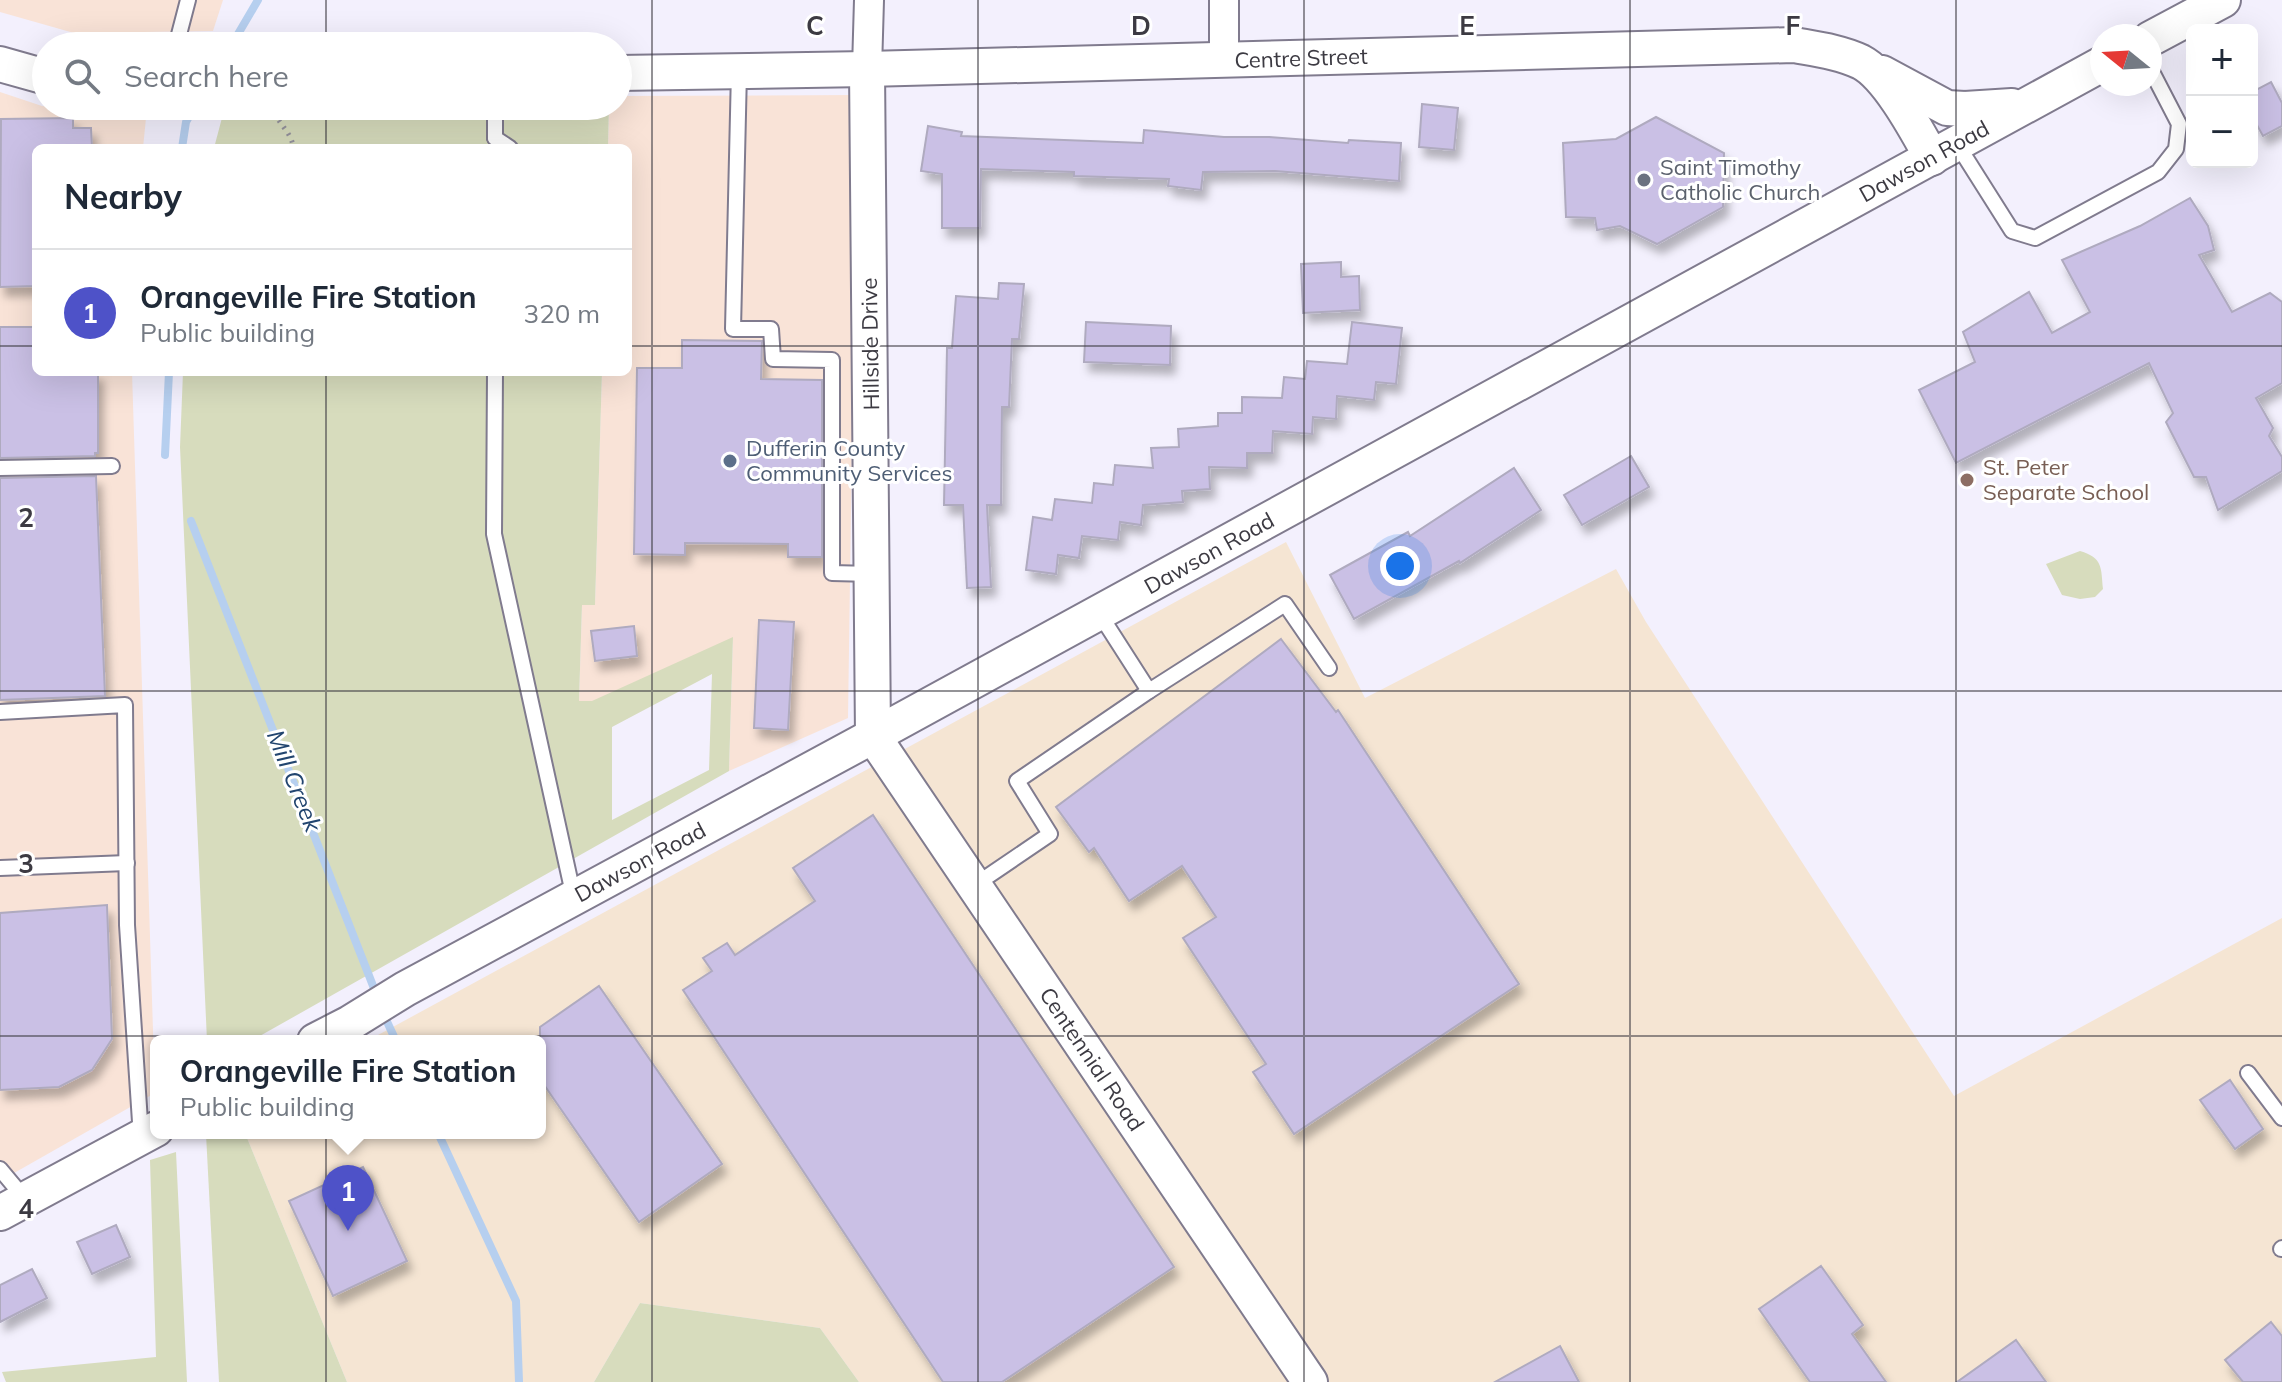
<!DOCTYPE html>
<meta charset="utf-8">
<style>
:root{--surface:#fff;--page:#f2f2f3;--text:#1f2937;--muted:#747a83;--line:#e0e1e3;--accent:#4e52c8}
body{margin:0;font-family:Mulish,sans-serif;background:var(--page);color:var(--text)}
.controls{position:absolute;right:24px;top:24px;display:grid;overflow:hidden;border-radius:12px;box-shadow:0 8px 32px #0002}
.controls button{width:72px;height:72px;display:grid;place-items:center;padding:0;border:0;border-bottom:2px solid var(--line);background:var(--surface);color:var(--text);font:40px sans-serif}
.compass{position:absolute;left:2090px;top:24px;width:72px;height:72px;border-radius:50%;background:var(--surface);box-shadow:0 8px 32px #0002;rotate:288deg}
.you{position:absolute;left:1400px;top:566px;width:28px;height:28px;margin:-20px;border:6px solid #fff;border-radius:50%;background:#1a73e8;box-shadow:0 0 0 12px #1a73e833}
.badge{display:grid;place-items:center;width:52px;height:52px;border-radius:50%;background:var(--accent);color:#fff;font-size:26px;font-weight:700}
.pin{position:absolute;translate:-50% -66px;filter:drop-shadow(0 2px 4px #0008)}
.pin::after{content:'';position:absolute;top:42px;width:28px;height:24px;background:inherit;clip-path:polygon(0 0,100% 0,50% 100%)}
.popup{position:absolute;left:150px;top:1035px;width:396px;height:104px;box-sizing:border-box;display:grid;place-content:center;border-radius:12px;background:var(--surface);filter:drop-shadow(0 2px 6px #0005);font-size:26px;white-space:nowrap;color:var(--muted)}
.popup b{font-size:30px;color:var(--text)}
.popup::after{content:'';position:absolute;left:50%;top:100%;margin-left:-16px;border:16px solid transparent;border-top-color:var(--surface)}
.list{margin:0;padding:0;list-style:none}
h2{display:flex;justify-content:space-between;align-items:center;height:104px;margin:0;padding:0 32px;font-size:34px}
h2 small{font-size:26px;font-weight:400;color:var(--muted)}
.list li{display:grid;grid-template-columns:52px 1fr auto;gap:24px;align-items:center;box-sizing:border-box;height:128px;padding:0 32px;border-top:2px solid var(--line)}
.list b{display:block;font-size:30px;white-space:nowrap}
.list p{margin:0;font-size:26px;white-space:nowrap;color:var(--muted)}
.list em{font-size:26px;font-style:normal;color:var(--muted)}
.icon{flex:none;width:44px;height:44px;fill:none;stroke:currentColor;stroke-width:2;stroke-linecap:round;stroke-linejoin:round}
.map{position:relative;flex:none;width:2282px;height:1382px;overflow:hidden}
.search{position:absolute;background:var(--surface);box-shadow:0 8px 32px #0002;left:32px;top:32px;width:600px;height:88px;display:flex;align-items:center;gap:20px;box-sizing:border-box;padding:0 28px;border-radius:44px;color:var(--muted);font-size:30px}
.panel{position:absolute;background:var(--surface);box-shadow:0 8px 32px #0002;left:32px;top:144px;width:600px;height:232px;border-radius:12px}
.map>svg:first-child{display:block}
</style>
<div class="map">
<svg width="2282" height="1382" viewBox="0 0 2282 1382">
<defs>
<filter id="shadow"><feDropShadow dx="5" dy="9" stdDeviation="4" flood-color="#0004"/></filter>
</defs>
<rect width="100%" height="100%" fill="#f3f0fd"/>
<!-- commercial -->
<g fill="#f9e3d7">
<polygon points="0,0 223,0 213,31 74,33 0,12"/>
<polygon points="0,92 42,106 146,118 143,148 36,148 36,372 132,372 155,1093 0,1181"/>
<polygon points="857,95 848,718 729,771 733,638 592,702 579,701 582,605 595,604 602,372 628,372 628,148 608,148 609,106 618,106 618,96"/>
</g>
<!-- industrial -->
<polygon fill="#f5e5d3" points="1286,542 1365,698 1616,569 1646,622 1954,1096 2282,918 2282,1382 859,1382 820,1328 640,1303 594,1382 347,1382 245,1133 540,1133 540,1041 367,1041"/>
<!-- green -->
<g fill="#d7dcbd" fill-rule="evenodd">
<polygon points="442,106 609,106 608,148 214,148 223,114 238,118"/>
<path d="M183,372h419l-7,233h-13l-3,96h13l141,-64 -4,134 -478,270h-44l-27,-594zM712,674l-3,96 -97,50v-93z"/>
<path d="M2080,551c23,7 21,16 23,38l-8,8 -15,2 -18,-4 -16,-31z"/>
<polygon points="245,1133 347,1382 219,1382 206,1134"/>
<polygon points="176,1152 187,1382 6,1382 2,1372 156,1357 150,1160"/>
<polygon points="640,1303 820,1328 859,1382 594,1382"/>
</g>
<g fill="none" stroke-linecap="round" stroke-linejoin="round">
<!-- stream -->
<g stroke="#b6cfef" stroke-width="8">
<polyline points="231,46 258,0"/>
<polyline points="182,148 186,122 195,106"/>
<polyline points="165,455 169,372"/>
<polyline points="191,521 377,996"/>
<polyline points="383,1013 396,1041"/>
<polyline points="438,1133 516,1301 519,1382"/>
</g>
</g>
<!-- building -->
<g fill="#cac0e5" stroke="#afaabf" stroke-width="2" filter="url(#shadow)">
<polygon points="2271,82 2282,103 2282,126 2263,136 2252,116 2252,92"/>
<polygon points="1422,104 1458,108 1454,150 1419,147"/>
<polygon points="1656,117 1724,153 1723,207 1657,244 1620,226 1597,230 1595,218 1566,217 1563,143 1616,139"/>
<polygon points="73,118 73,128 91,128 92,148 36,148 36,286 0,287 1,119"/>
<polygon points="928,126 962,132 961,136 1143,143 1144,130 1224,137 1269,137 1348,143 1349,140 1401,143 1399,181 1275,171 1203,172 1201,190 1168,186 1169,179 1074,176 1074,172 981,169 980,228 942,228 942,174 921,171"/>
<polygon points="2190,198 2208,226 2214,250 2199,255 2232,312 2270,293 2282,302 2282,383 2256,398 2273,428 2269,436 2282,457 2282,471 2218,510 2206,477 2194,477 2166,422 2173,413 2149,363 1956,463 1919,390 1975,362 1963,332 2029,292 2052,333 2090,312 2062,260 2140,226"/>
<polygon points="1341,262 1341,277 1359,276 1360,310 1303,313 1301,264"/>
<polygon points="999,283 1024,284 1019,339 1012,339 1009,407 1002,407 1001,505 987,505 991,587 967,588 963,505 944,505 947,348 952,348 956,296 998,299"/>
<polygon points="1086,322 1171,326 1170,365 1084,362"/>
<polygon points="1352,322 1402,328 1396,384 1376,382 1374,400 1337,396 1336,419 1313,417 1312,434 1273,431 1272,453 1247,453 1247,468 1209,467 1210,489 1182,491 1183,502 1143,505 1141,525 1120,522 1118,540 1082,536 1079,558 1058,555 1056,574 1026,570 1033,517 1052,520 1055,499 1092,503 1094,483 1113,485 1115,465 1153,468 1151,448 1179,447 1178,429 1218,426 1218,413 1242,413 1242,397 1282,398 1284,377 1305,379 1307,361 1347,364"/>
<polygon points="0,327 36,327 36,372 98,372 98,453 95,453 95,456 0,458"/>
<polygon points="682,340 762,341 761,379 822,380 822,557 788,557 788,544 685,543 685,555 634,554 637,368 682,368"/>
<polygon points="1631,456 1649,487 1582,525 1564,495"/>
<polygon points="1514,468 1541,510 1460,563 1459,561 1354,619 1330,575 1408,532 1410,536"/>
<polygon points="96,476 105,696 0,700 0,478"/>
<polygon points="759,620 794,622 788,730 754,728"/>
<polygon points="634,626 637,656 595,661 591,631"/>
<polygon points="1281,639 1336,712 1338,710 1519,984 1294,1134 1253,1072 1266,1064 1183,938 1216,917 1182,866 1129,901 1094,848 1089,852 1056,807"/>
<polygon points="873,815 1174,1267 1002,1382 943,1382 683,990 712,971 703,958 727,943 735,955 815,901 793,868"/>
<polygon points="107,905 112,1039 92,1070 59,1087 0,1090 0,913"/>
<polygon points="599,986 722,1164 639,1222 540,1079 540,1027"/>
<polygon points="2230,1080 2263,1129 2235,1149 2200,1100"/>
<polygon points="363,1167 407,1261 333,1296 289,1201"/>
<polygon points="116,1225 130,1257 92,1274 77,1242"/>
<polygon points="1821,1266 1863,1325 1852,1334 1886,1382 1810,1382 1759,1309"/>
<polygon points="32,1269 47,1298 0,1322 0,1285"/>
<polygon points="2271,1322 2282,1336 2282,1382 2243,1382 2225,1360"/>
<polygon points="2016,1340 2046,1382 1957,1382"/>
<polygon points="1560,1346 1579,1382 1495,1382"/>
</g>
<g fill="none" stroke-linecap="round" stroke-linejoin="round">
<defs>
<g id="service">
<polyline points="176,46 188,0"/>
<polyline points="739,71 733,329 771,329 773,359 832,360 832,573 872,574"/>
<polyline points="495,106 495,138"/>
<polyline points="495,138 510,148"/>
<polyline points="1957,144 2012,231 2035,238 2158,172 2176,149 2179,124 2150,68"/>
<polyline points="495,372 494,534 574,898"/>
<polyline points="0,468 112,466"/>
<polyline points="1099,613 1149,691"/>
<polyline points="0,712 125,705 127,925 141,1137"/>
<polyline points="0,868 127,863"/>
<polyline points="975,885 1050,834 1017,781 1149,691 1285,604 1329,668"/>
<polyline points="2248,1073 2282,1118"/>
<polyline points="0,1169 25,1199"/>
<polyline points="2281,1249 2282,1248"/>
</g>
<g id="minor">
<polyline points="1224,60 1224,0"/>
<polyline points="867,69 869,0"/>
</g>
<g id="tertiary">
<polyline points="2150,39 2223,0"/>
<polyline points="0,64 46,77"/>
<polyline points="867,69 873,736"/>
<path d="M618,73l249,-4 927,-24c22,4 46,7 67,17 27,14 56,69 71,96"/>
<polyline points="1882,73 1947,108 1965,109 2012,106"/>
<polyline points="873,736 1310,1382"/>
<polyline points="315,1041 350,1023 405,989 873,736 2102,64"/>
<polyline points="0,1213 156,1129"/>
</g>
</defs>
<!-- service casing -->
<use href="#service" stroke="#807b8e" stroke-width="18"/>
<!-- minor casing -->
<use href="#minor" stroke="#807b8e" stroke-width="32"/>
<!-- tertiary casing -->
<use href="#tertiary" stroke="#807b8e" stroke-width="38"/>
<!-- path -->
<path stroke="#95939d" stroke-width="5" stroke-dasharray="2 6" stroke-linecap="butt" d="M272,106c3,15 21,27 21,42"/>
<!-- service -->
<use href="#service" stroke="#fff" stroke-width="14"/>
<!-- minor -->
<use href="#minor" stroke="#fff" stroke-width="28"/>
<!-- tertiary -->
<use href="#tertiary" stroke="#fff" stroke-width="34"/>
</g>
<!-- grid -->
<path fill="none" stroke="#3c3a42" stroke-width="2" stroke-opacity="0.55" d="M326,0v46M652,0v1382M978,0v1382M1304,0v1382M1630,0v1382M1956,0v1382M326,106v42M0,346h36M628,346h1654M326,372v1010M0,691h2282M0,1036h2282"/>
<!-- markers -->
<circle fill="#6b7280" stroke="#fff" stroke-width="3" cx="1644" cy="180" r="8"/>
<circle fill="#5c6f8a" stroke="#fff" stroke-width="3" cx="730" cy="461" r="8"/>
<circle fill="#8d6e63" stroke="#fff" stroke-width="3" cx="1967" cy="480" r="8"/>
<g text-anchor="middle" stroke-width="6" stroke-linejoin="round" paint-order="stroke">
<!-- street labels -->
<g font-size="22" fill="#3c3a42" stroke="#fff">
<text transform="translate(1301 58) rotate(-2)" y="8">Centre Street</text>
<text transform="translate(1924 161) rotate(-29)" y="8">Dawson Road</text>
<text transform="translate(870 344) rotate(-91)" y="8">Hillside Drive</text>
<text transform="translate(1209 553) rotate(-29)" y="8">Dawson Road</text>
<text transform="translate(640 862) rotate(-28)" y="8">Dawson Road</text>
<text transform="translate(1092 1059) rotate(56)" y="8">Centennial Road</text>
</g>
<!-- worship labels -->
<g font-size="22" fill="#5b616d" stroke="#fff" text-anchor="start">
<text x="1660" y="175">Saint Timothy<tspan x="1660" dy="25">Catholic Church</tspan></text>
</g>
<!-- service labels -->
<g font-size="22" fill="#4e5e75" stroke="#fff" text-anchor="start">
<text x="746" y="456">Dufferin County<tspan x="746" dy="25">Community Services</tspan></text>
</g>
<!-- education labels -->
<g font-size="22" fill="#785e54" stroke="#fff" text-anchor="start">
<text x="1983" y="475">St. Peter<tspan x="1983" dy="25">Separate School</tspan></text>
</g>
<!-- water labels -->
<g font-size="24" font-style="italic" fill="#22456f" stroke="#fff">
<text transform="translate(294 781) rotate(68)" y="8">Mill Creek</text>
</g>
</g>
<g font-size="26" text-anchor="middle" font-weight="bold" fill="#3c3a42" stroke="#fff" stroke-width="6" stroke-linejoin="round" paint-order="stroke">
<text x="815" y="35">C</text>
<text x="1141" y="35">D</text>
<text x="1467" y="35">E</text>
<text x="1793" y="35">F</text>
<text x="26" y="527">2</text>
<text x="26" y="873">3</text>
<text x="26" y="1218">4</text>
</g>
</svg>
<div class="controls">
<button>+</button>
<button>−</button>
</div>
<svg class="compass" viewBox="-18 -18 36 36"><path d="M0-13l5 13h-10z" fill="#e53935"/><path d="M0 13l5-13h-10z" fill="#747a83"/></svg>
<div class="you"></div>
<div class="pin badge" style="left:348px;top:1231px">1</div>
<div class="popup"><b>Orangeville Fire Station</b>Public building</div>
<div class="search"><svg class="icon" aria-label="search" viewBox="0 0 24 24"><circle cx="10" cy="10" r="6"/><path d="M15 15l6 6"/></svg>Search here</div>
<section class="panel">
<h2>Nearby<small></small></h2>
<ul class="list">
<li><span class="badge">1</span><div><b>Orangeville Fire Station</b><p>Public building</p></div><em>320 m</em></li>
</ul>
</section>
</div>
